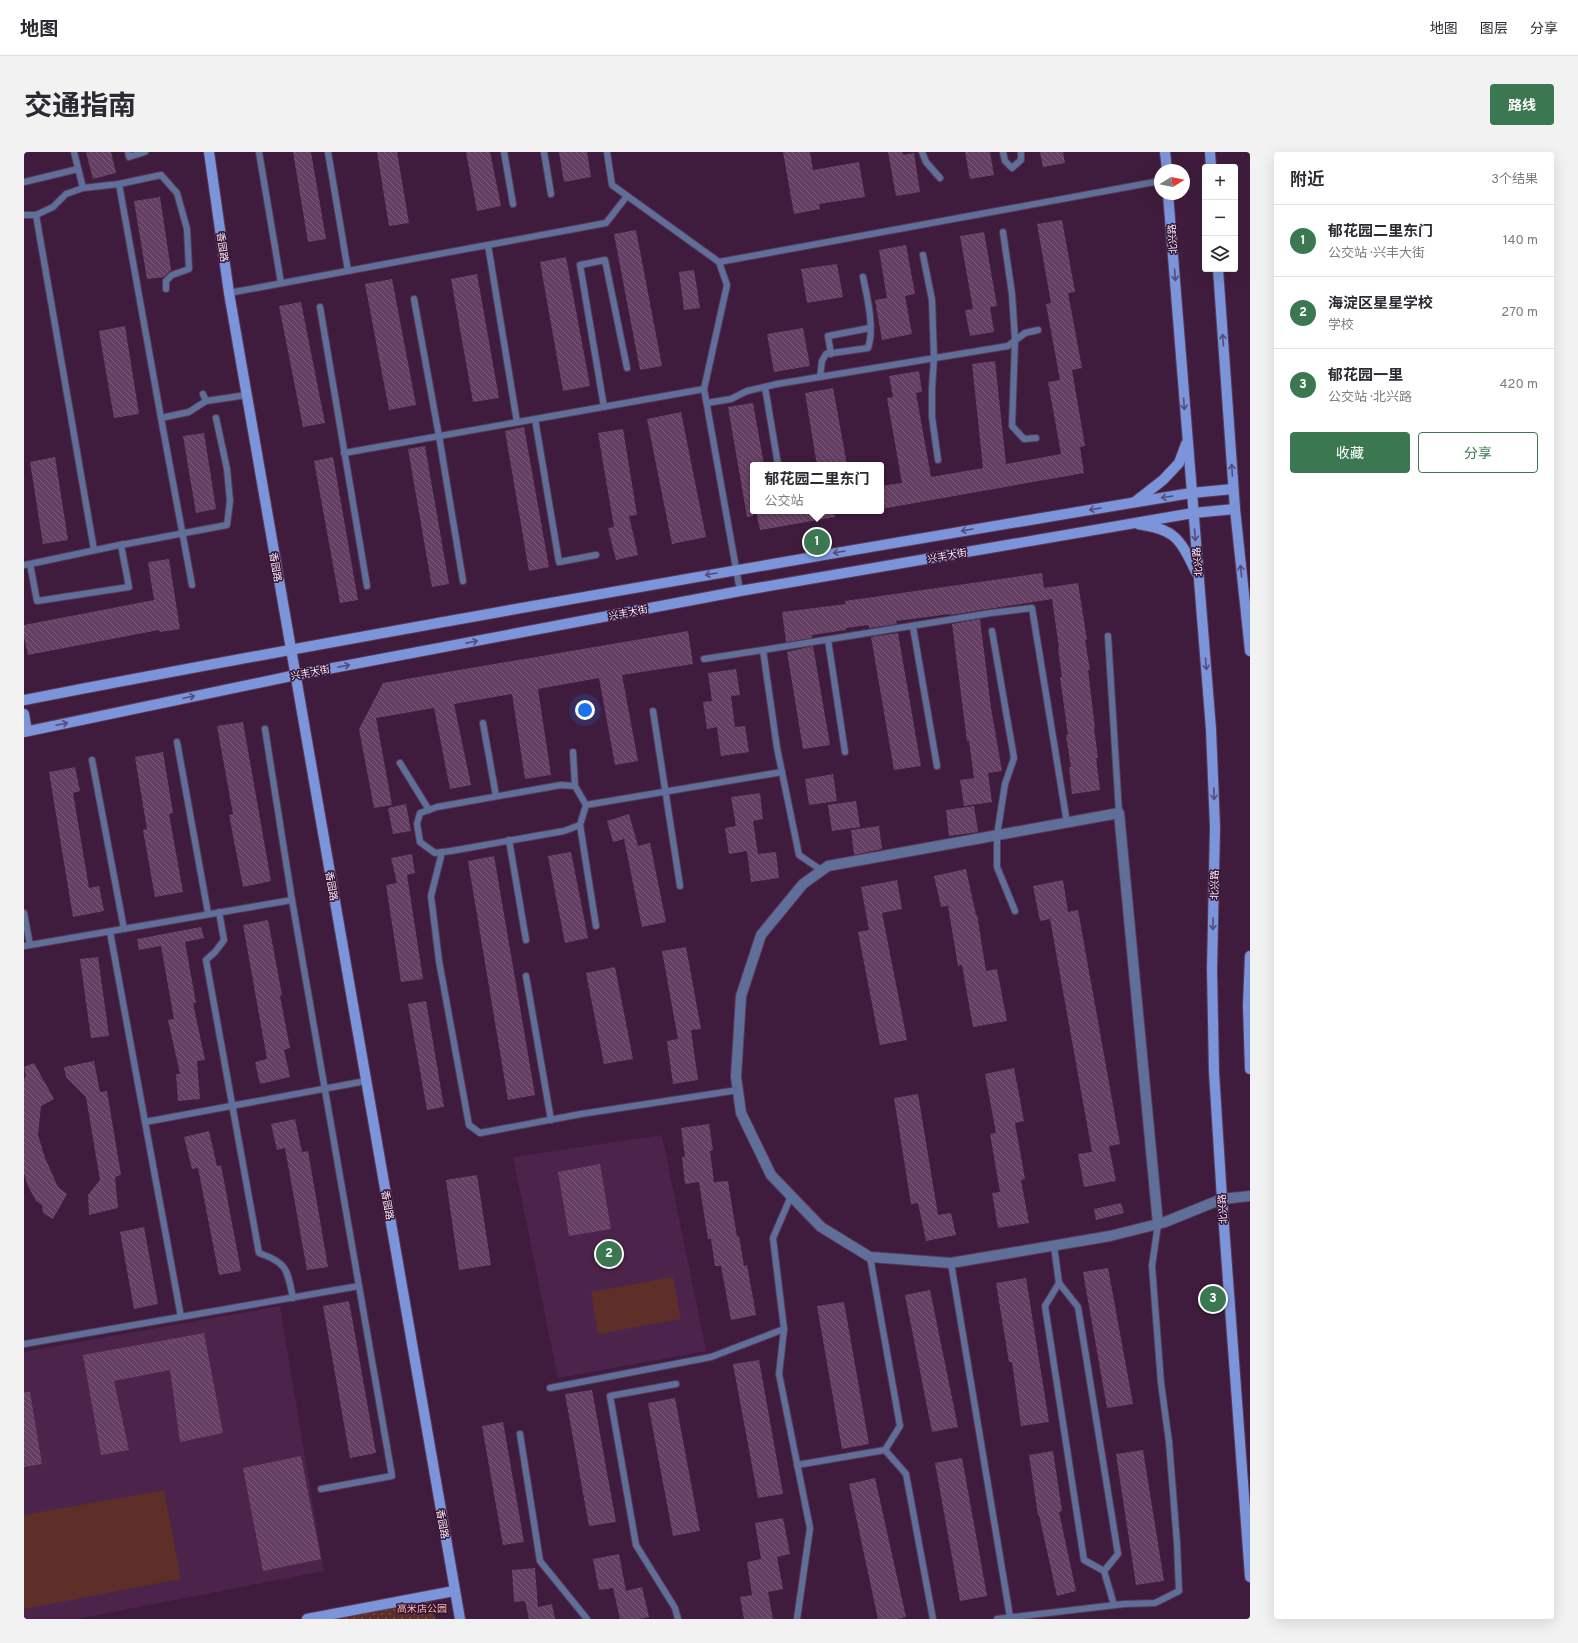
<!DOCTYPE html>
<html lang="zh">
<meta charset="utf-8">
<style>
:root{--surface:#fff;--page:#f2f2f3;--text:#2b2b33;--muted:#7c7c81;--line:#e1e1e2;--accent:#3b7851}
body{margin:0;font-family:Overpass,"Noto Sans SC",sans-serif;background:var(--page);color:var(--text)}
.controls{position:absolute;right:12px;top:12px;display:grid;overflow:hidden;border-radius:4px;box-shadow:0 4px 16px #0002}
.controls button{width:36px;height:36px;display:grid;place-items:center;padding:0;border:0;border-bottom:1px solid var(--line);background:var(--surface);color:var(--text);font:20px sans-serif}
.compass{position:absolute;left:1130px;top:12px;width:36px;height:36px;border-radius:50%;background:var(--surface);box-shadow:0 4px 16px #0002;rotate:80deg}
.you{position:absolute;left:561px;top:558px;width:14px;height:14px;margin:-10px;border:3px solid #fff;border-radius:50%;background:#1a73e8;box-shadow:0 0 0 6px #1a73e833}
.badge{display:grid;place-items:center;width:26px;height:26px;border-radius:50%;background:var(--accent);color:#fff;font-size:13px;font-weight:700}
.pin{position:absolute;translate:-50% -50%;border:2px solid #fff;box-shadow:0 1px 4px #0006}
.popup{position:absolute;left:726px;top:310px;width:134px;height:52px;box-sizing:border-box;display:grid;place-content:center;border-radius:4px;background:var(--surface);filter:drop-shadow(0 1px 3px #0005);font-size:13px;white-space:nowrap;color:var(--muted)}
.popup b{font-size:15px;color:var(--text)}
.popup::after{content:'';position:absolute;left:50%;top:100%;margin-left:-8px;border:8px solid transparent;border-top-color:var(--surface)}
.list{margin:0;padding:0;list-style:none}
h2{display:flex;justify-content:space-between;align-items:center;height:52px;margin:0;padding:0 16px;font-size:17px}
h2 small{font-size:13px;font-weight:400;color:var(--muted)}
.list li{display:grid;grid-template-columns:26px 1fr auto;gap:12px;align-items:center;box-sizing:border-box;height:72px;padding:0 16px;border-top:1px solid var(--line)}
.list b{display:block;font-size:15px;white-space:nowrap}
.list p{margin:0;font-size:13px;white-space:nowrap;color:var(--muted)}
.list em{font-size:13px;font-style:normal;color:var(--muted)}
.actions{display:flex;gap:8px;padding:12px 16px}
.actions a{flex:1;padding:9px 0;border:1px solid var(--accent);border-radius:4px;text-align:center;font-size:14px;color:var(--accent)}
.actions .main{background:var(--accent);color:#fff}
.icon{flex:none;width:22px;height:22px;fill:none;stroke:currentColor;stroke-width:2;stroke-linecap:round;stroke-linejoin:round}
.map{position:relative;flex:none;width:1226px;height:1467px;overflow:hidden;border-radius:4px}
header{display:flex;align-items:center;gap:24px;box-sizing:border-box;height:56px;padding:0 20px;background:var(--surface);border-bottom:1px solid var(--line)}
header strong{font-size:19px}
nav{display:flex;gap:22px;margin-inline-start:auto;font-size:14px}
.intro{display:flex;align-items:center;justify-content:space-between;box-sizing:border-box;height:96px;padding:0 24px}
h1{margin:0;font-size:28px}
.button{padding:10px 18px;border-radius:4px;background:var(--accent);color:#fff;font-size:14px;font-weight:700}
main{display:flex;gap:24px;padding:0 24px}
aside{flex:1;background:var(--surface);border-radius:4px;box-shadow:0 4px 16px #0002}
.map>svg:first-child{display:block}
</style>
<header>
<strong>地图</strong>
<nav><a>地图</a><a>图层</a><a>分享</a></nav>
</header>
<div class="intro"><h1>交通指南</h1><a class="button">路线</a></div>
<main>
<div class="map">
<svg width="1226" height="1467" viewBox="0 0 1226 1467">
<defs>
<pattern id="park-dots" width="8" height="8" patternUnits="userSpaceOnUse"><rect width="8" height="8" fill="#5d2f28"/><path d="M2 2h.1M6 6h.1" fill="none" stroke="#754d48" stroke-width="1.8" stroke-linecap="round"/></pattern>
<pattern id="building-back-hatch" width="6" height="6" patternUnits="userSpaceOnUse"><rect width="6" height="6" fill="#653f63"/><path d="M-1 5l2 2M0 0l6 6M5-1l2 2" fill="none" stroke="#7c5b7a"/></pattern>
</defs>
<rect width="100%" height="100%" fill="#3f1c3d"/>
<!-- built -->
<g fill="#4c234a">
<polygon points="638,983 682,1199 534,1226 489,1005"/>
<polygon points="256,1154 300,1419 53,1467 0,1467 0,1200"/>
</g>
<!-- grass -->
<g fill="#5d2f28">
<polygon points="649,1125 657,1167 574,1182 567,1140"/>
<polygon points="140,1338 157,1427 0,1457 0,1363"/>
</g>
<!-- park -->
<polygon fill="url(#park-dots)" points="407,1444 411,1467 283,1467"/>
<!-- building -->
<g fill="url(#building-back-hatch)">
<polygon points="62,0 87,0 92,21 69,27"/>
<polygon points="269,0 287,0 302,87 284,90"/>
<polygon points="353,0 373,0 385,71 365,74"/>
<polygon points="442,0 466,0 477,54 453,59"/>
<polygon points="535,0 563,0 567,25 540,30"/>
<polygon points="759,0 786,0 789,18 835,10 841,45 795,52 796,57 770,62"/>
<polygon points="864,0 878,0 879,3 890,1 896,40 872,44"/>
<polygon points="941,0 966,0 970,23 946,27"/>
<polygon points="1016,0 1039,0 1041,11 1019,15"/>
<polygon points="136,45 147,118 140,125 123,127 110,49"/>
<polygon points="1038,68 1051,140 1044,141 1058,216 1048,218 1061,294 1056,295 1060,321 857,357 857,334 878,331 863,246 869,245 865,224 895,219 898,240 892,241 907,325 959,316 948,212 971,209 982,312 1037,302 1024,230 1036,228 1022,152 1027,151 1013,72"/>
<polygon points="612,78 638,214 616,218 590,82"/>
<polygon points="960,80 973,154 966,155 970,180 946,184 941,158 949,157 936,84"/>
<polygon points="882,93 891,142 881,144 888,182 858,188 851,148 863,146 855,98"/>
<polygon points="542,105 566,234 539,239 516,110"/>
<polygon points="813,112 819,145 783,151 777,117"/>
<polygon points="670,118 676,156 660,158 655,120"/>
<polygon points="453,122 475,246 449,250 427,127"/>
<polygon points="368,127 392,253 365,258 341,132"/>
<polygon points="277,150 301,271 279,275 255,154"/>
<polygon points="101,174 115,262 90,266 75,179"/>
<polygon points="779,176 786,214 750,220 743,182"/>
<polygon points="809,236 823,313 793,313 781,241"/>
<polygon points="729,251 740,313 729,313 729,364 723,365 704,255"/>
<polygon points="657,260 682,385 648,392 623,267"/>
<polygon points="500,275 525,415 505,419 481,279"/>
<polygon points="599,277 613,363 605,364 614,403 592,408 584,376 590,375 574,281"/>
<polygon points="180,281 192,357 172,361 159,284"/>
<polygon points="401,294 425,432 408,435 384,297"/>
<polygon points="31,305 44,388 19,392 6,310"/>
<polygon points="309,305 334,448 316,451 290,309"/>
<polygon points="732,359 810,359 811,365 736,378"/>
<polygon points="145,407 156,477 136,480 135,478 4,503 0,485 0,473 130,448 124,410"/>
<polygon points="1018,421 1020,436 1054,431 1063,488 1061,488 1066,518 1064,518 1071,576 1070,576 1074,606 1072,606 1076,638 1048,642 1045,615 1047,615 1042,583 1044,583 1036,525 1038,525 1034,496 1035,496 1028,447 926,463 926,462 872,469 873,472 845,476 845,473 822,476 822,478 788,483 788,486 762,490 758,460 822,452 821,449"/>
<polygon points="956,467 967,556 978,619 964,621 968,650 940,654 936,628 950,626 945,589 943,589 928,472"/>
<polygon points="664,479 669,512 598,523 614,609 591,613 575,526 514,537 527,623 501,627 488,542 430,552 447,633 426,637 410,556 352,566 368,653 350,656 335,577 359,531"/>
<polygon points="874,481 897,614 870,618 847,485"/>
<polygon points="789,494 806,593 779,597 763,500"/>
<polygon points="712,517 716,543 707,544 711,575 721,574 725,600 697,604 693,575 683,577 679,550 688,549 684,521"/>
<polygon points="219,570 247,729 219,735 205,663 209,662 193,574"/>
<polygon points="139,600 149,661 145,662 159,740 131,745 119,678 123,677 111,605"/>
<polygon points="51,615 56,639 49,641 65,736 75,734 80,759 49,765 25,620"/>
<polygon points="809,622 813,649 785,653 781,627"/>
<polygon points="736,641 739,667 729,669 734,702 752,700 755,726 727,730 723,699 705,702 701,676 712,674 707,645"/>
<polygon points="832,649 836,675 808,679 804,653"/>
<polygon points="382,652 387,679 369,682 364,656"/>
<polygon points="950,654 954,680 925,684 922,658"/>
<polygon points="605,662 614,694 626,691 642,770 618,775 600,687 589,690 583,669"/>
<polygon points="855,674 858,697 830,703 827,678"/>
<polygon points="547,700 564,786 541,791 524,704"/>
<polygon points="388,702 391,721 383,723 399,827 377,830 362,733 373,731 367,706"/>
<polygon points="470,704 511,943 484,948 444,709"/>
<polygon points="942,717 952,763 953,762 962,819 973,817 983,869 949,875 938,813 934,814 924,754 917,755 910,724"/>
<polygon points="873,728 878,757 858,761 883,888 856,893 834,780 845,778 837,735"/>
<polygon points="1039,728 1044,760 1054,758 1096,992 1085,994 1092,1029 1060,1035 1054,1002 1068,1000 1026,767 1016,769 1009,734"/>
<polygon points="244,768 258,843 256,844 266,896 260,898 266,925 236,932 231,910 243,907 219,773"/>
<polygon points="177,775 180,786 161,790 172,851 169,851 181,908 173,909 176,947 154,949 152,922 156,922 144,868 150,867 137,794 115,798 113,787"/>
<polygon points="662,795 677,877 667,878 674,928 649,932 643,889 654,887 638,799"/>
<polygon points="74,805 85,884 67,886 56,807"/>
<polygon points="591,815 609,907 580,912 562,821"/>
<polygon points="402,849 420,955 403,958 384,852"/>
<polygon points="70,909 76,940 83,939 97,1023 91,1025 94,1056 65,1063 64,1043 76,1028 62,945 42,925 40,915"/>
<polygon points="10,911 30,947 17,954 14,983 21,1006 34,1035 43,1042 29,1067 19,1061 18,1053 12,1049 4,1034 0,1022 0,927 2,924 0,915"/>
<polygon points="990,916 1000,969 991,971 1001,1027 997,1028 1005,1071 974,1076 968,1041 976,1040 966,982 972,981 961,922"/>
<polygon points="894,942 914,1063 927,1061 932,1083 902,1089 894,1051 887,1052 870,946"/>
<polygon points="271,967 278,1000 284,999 304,1115 283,1118 261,996 253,998 247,972"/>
<polygon points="685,972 689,998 686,999 690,1030 704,1029 713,1085 715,1084 720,1114 723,1113 732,1163 707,1168 697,1114 691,1114 687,1087 684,1087 675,1030 661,1032 658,1005 661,1005 657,976"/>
<polygon points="185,979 193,1014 197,1013 217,1119 195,1123 174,1016 168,1017 160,985"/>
<polygon points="576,1012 587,1077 545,1084 534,1020"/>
<polygon points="453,1023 467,1113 435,1118 422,1028"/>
<polygon points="1097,1051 1100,1061 1072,1068 1070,1057"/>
<polygon points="120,1075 134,1152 110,1157 96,1080"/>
<polygon points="1084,1116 1109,1252 1083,1256 1059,1120"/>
<polygon points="1002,1126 1025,1270 997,1274 988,1210 985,1210 972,1131"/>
<polygon points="906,1138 934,1275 908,1280 881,1143"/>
<polygon points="325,1149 352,1301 326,1306 299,1154"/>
<polygon points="820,1150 845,1292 818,1297 793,1154"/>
<polygon points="180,1181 199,1281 156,1290 146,1218 90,1229 105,1298 77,1303 59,1203"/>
<polygon points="735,1208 759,1342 734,1346 709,1212"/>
<polygon points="568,1238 592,1370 565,1374 541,1242"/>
<polygon points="0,1240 6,1240 18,1312 0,1315"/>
<polygon points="651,1246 676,1379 649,1384 624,1251"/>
<polygon points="479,1270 500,1390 479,1393 458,1274"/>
<polygon points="1119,1298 1140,1429 1112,1433 1092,1302"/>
<polygon points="1029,1299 1038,1359 1035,1360 1052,1439 1033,1444 1015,1363 1014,1363 1005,1303"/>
<polygon points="277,1304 297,1407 239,1419 219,1316"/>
<polygon points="938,1306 963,1444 936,1449 911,1311"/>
<polygon points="851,1326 882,1465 874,1467 854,1467 825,1332"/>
<polygon points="759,1366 766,1402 753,1405 759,1437 744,1440 749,1467 720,1467 716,1445 728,1443 723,1410 737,1407 731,1371"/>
<polygon points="595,1402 602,1439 618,1435 625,1465 615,1467 596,1467 589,1436 575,1438 569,1407"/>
<polygon points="511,1416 514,1455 528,1452 531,1467 505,1467 501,1449 490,1450 488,1418"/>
</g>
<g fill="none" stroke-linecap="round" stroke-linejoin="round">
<defs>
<g id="lane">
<polyline points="50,0 59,36 95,32"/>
<polyline points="104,0 105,5 121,0"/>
<polyline points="235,0 257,131"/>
<polyline points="304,0 324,119"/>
<polyline points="480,0 489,52"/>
<polyline points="520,0 527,42"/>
<polyline points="583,0 588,33 695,110 703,133 680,237 716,439"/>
<polyline points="898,0 902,10 916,26"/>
<polyline points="979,0 981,9 988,16 997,8 997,0"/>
<polyline points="0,30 54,17"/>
<polyline points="59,36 42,42 29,55 12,63 70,398"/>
<polyline points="0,63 12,63"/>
<polyline points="979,80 988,142 991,188 988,274 1000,287 1012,286"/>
<polyline points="464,93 493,270"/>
<polyline points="899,103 908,148 910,206 908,237 908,265 914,308"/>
<polyline points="695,110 1136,29"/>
<polyline points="205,141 582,71 603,44"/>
<polyline points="390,147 415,284 439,429"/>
<polyline points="296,155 343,434"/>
<polyline points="807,202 804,184 846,176"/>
<path d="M796,225l2,-16 4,-7 42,-6c7,-19 -1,-52 -5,-71"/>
<polyline points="741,235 754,313"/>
<polyline points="179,242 182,249 223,243"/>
<polyline points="683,251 707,247 723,239 753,232 984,194 1001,181 1014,178"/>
<polyline points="580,255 556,113 581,108 603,216"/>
<polyline points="137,266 95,32 137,23 153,41 163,77 165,117 148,123 142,129 142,137"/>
<polyline points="511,267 535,410 572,403"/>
<polyline points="320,301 680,237"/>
<polyline points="6,412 100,392"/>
<polyline points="0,413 6,412 13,449 105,435 97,393 203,373 206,349 203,317 192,266"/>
<polyline points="168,433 137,266 165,260 182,249"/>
<polyline points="889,475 913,614"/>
<polyline points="968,479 990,606 981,632 973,683 973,715 991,759"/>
<polyline points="1084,484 1095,661"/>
<polyline points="804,488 821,600"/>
<polyline points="680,507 739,498"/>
<polyline points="629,559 656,734"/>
<polyline points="459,571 472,644"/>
<polyline points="241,577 268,748 368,1324 297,1337"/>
<polyline points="153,590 184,761"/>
<polyline points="549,600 551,634"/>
<polyline points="68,608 100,777"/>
<polyline points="376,611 405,658"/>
<polyline points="562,653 551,634 537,633 413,655 396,661 393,672 396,690 411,701 427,699 540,679 556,673 562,653 758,620"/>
<polyline points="556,673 572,774"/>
<polyline points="485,688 502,788"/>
<polyline points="418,700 407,744 415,809 445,973 456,981 557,962 714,938"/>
<polyline points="797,718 775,703 753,596 739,498 967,461 1008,456 1043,671"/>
<path d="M195,760l5,28 -9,12 -9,8 53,293c29,10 28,17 34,45"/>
<polyline points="0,761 6,793 0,794"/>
<polyline points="86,780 157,1165"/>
<polyline points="6,793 268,748"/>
<polyline points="502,824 527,968"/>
<polyline points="121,970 342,929"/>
<polyline points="767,1044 749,1086 760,1177 755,1222 786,1376 773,1467"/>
<polyline points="1030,1094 1035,1131 1021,1154 1060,1408 1080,1419 1090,1453"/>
<polyline points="927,1111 986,1465"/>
<polyline points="1035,1131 1054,1155 1094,1402 1080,1419"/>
<polyline points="0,1192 335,1134"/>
<polyline points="652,1232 586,1244 612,1393 651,1456 654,1467"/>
<polyline points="526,1236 687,1205 760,1177"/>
<polyline points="496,1282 516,1409 563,1467"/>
<polyline points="861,1298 882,1322 909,1467"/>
<polyline points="773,1313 861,1298 876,1274 846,1105"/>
<polyline points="973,1467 1100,1452 1131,1451 1155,1439 1153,1391 1145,1290 1137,1231 1128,1114 1134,1072"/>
</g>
<polyline id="street" points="1134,1072 1095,661 804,714 779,732 737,783 717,844 712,925 717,961 747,1023 797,1075 846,1105 927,1111 1086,1084 1134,1072 1141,1070 1198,1047 1226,1044"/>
<g id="secondary">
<polyline points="185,0 205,141 436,1467"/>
<polyline points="1141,0 1143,18"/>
<polyline points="1186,0 1187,15"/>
<polyline points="1144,42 1187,577 1191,675 1188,818 1190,920 1198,1047 1226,1425"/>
<polyline points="1194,117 1211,357 1226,499"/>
<polyline points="1112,349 1139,328 1155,311 1162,292"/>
<path d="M1114,372c11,2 25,4 34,11 11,8 18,25 24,37"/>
<path d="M0,548c388,-75 777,-142 1167,-207l42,-4"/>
<polyline points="0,562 3,579"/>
<polyline points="0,580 272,523 716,439 1169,361 1211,357"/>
<polyline points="1226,804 1224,853 1226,917"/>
<polyline points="283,1467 430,1439"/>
</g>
</defs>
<!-- lane casing -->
<use href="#lane" stroke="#5a3a58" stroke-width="8"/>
<!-- street casing -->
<use href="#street" stroke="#5a3a58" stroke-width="12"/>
<!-- secondary casing -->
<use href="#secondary" stroke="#5a3a58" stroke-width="12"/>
<!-- lane -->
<use href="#lane" stroke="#5f6f9a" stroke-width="6"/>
<!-- street -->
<use href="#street" stroke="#5f6f9a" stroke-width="10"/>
<!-- secondary -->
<use href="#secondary" stroke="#7c94da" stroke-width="10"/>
</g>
<!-- one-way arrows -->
<defs><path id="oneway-shaft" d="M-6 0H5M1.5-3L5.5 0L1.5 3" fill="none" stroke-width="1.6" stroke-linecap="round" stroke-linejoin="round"/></defs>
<g stroke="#544c7e">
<use href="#oneway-shaft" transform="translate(1151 123) rotate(86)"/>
<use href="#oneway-shaft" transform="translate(1199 188) rotate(-94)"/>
<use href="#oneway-shaft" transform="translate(1160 252) rotate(86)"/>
<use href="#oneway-shaft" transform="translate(1208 318) rotate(-94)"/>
<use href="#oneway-shaft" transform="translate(1143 345) rotate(171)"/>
<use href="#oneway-shaft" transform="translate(1071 357) rotate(170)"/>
<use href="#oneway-shaft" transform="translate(943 378) rotate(170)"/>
<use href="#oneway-shaft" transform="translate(1171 383) rotate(85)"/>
<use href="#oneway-shaft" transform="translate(815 400) rotate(170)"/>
<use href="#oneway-shaft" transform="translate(1217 419) rotate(-96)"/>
<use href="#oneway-shaft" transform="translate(687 422) rotate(170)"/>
<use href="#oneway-shaft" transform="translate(448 490) rotate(-11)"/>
<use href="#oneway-shaft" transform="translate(1182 512) rotate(85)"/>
<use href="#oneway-shaft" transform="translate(320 514) rotate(-11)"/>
<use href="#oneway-shaft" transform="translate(165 545) rotate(-12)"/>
<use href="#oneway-shaft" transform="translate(38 572) rotate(-12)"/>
<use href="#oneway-shaft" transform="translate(1190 642) rotate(88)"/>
<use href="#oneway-shaft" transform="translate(1189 772) rotate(91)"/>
</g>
<g text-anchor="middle" stroke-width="3" stroke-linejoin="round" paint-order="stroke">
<!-- street labels -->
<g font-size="10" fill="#fdeffb" stroke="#341233">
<text transform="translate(1148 87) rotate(-94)" y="4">北兴路</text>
<text transform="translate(199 95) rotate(82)" y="4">香园路</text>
<text transform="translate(923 403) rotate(-10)" y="4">兴丰大街</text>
<text transform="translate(1173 410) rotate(-95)" y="4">北兴路</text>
<text transform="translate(252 415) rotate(80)" y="4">香园路</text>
<text transform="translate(604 460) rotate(-11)" y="4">兴丰大街</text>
<text transform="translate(286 520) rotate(-11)" y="4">兴丰大街</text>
<text transform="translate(1190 733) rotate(-89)" y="4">北兴路</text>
<text transform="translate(308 734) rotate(80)" y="4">香园路</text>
<text transform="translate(364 1053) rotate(80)" y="4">香园路</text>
<text transform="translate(1198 1057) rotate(-94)" y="4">北兴路</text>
<text transform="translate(419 1372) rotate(80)" y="4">香园路</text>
</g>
<!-- park labels -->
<g font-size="10" fill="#f7b7ac" stroke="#341233">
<text x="398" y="1460">高米店公园</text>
</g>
</g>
</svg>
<div class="controls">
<button>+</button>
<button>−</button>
<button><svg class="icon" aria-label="layers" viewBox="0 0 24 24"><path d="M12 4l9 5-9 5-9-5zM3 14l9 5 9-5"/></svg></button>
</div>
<svg class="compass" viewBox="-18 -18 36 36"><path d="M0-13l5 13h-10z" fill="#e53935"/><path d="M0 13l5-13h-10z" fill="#7c7c81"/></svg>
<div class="you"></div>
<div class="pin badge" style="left:793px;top:390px">1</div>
<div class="popup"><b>郁花园二里东门</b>公交站</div>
<div class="pin badge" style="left:585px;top:1102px">2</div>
<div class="pin badge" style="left:1189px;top:1147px">3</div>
</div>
<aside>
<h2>附近<small>3个结果</small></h2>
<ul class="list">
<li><span class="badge">1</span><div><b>郁花园二里东门</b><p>公交站 · 兴丰大街</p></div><em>140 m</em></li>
<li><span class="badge">2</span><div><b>海淀区星星学校</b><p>学校</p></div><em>270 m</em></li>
<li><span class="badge">3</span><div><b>郁花园一里</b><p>公交站 · 北兴路</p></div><em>420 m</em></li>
</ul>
<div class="actions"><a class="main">收藏</a><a>分享</a></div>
</aside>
</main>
